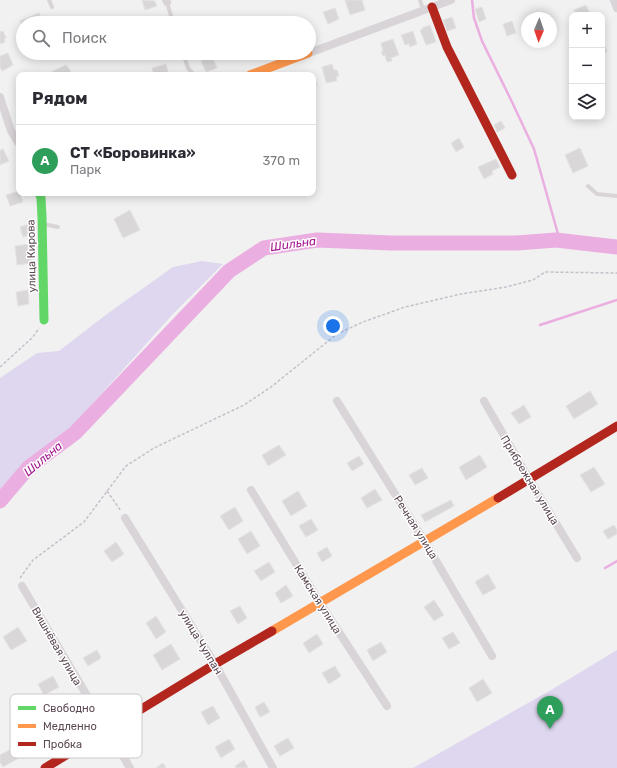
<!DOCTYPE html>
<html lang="ru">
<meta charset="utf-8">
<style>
:root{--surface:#fff;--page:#f2f2f3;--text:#2b2b33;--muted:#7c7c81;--line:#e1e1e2;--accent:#90848b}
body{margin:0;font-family:Rubik,sans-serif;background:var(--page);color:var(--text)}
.controls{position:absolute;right:12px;top:12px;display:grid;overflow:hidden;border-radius:8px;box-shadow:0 2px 10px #0003}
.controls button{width:36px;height:36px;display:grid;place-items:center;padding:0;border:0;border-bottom:1px solid var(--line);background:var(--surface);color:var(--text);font:20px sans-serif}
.compass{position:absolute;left:521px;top:12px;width:36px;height:36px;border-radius:50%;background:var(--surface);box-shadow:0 2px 10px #0003;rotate:182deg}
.you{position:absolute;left:333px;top:326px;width:14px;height:14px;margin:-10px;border:3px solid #fff;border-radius:50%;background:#1a73e8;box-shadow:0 0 0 6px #1a73e833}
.badge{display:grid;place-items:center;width:26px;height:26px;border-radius:50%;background:var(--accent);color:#fff;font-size:13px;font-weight:700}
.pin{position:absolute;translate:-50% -33px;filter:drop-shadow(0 1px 2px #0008)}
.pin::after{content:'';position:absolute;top:21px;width:14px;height:12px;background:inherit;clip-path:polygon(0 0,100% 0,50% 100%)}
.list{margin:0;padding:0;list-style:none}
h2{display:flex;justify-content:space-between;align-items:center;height:52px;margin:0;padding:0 16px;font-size:17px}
h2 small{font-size:13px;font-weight:400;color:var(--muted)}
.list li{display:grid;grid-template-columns:26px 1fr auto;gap:12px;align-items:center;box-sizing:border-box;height:72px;padding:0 16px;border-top:1px solid var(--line)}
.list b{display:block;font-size:15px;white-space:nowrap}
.list p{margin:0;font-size:13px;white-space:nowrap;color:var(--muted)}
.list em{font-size:13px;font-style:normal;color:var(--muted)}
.icon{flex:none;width:22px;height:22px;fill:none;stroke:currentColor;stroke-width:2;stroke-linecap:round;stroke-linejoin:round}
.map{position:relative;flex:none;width:617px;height:768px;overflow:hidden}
.search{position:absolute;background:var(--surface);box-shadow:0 2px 10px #0003;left:16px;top:16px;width:300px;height:44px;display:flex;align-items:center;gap:10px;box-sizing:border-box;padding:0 14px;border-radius:22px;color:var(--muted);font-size:15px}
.panel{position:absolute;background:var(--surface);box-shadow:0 2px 10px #0003;left:16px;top:72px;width:300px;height:124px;border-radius:8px}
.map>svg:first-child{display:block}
</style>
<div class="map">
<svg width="617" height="768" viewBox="0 0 617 768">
<rect width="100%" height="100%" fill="#f1f1f1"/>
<!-- green -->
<g fill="#dfd7ef">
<polygon points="202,261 223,264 172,315 69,430 25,465 0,499 0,378 37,353 59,351 107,314 173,267"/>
<polygon points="617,650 617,768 413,768 551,690"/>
</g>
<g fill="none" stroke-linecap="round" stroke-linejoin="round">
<!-- stream -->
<g stroke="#eaaee0" stroke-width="2.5">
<polyline points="472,0 474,18 482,41 512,102 534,149 560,241"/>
<polyline points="540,325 617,300"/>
<polyline points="605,568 617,561"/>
</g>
<!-- river -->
<polyline stroke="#eaaee0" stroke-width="15" points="0,501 28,468 75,433 229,271 264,248 317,240 392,243 517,243 556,240 617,247"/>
</g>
<!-- building -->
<g fill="#d9d7d8" stroke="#e4e2e3">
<polygon points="142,0 155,1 157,6 145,10"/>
<polygon points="345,0 362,0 365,10 350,15"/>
<polygon points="586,5 589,12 583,15 576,15 574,10"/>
<polygon points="482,7 486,19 479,22 475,9"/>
<polygon points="335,8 339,19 328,24 323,12"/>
<polygon points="39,13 43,23 23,23 23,28 20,21"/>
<polygon points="452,17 456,28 447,31 443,20"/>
<polygon points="512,21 516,33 507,36 503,24"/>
<polygon points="430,25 436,42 426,45 420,30 423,29 422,28"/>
<polygon points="0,31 1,32 3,31 6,38 4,39 5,42 0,44"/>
<polygon points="413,31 417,44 410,47 409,44 405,45 401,35"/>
<polygon points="393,39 399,55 391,58 392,61 387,62 385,55 383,56 381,52 383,51 381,43"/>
<polygon points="603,42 607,52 602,54 602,43"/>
<polygon points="8,53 13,65 2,71 0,67 0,56"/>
<polygon points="212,56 217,68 206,72 201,61"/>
<polygon points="166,64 169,75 159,75 159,74 154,75 152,68"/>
<polygon points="332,64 334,70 337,70 339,76 336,77 337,81 326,83 322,67"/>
<polygon points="66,65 70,70 71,75 52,75 51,72"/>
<polygon points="313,75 317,85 313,86"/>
<polygon points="501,121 505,128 497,132 494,125"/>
<polygon points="459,138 464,147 456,152 451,143"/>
<polygon points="580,148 588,166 573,173 565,155"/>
<polygon points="3,149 9,161 0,165 0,150"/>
<polygon points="496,159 500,167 492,171 493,174 484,179 478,167"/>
<polygon points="19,191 23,202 10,206 6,195"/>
<polygon points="130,210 140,230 123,238 114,219"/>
<polygon points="29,224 32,234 23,237 20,227"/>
<polygon points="30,244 32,263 17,265 15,246"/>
<polygon points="28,290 29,304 18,306 16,292"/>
<polygon points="590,391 598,404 574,419 566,406"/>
<polygon points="524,405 531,417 519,424 511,413"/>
<polygon points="279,445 286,455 268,466 262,455"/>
<polygon points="480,455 487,467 466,480 459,467"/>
<polygon points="359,456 364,464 352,471 347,463"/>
<polygon points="594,467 605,484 591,492 580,475"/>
<polygon points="422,468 428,478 415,485 409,475"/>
<polygon points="375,489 382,500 367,508 361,498"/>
<polygon points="298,491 307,506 291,516 282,501"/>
<polygon points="451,500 454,506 425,522 421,515"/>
<polygon points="235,507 243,521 229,530 220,516"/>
<polygon points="311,519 318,530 306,537 299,526"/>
<polygon points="614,525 617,530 617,534 608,539 603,531"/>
<polygon points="251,531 260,546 247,554 238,539"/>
<polygon points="116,542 124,554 112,562 104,551"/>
<polygon points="327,547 332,556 322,562 317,553"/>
<polygon points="269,562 275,572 261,581 254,571"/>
<polygon points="488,574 496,588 483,595 475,582"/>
<polygon points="286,585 293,596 281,603 275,593"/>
<polygon points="434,600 444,615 434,621 424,607"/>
<polygon points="240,606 247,618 238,624 230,611"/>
<polygon points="156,616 166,632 156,639 146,623"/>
<polygon points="18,627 27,641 11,650 3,637"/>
<polygon points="453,632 460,643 449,649 442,638"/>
<polygon points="317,634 323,644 309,653 303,643"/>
<polygon points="381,642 387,652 373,661 367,650"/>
<polygon points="171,644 180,659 162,670 153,655"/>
<polygon points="97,650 101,658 88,666 83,658"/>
<polygon points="335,666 341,676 329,684 322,673"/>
<polygon points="53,676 59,687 44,695 38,684"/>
<polygon points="483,679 492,693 477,702 469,688"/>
<polygon points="264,702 270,712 260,717 255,707"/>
<polygon points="213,706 220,718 208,725 201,712"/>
<polygon points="288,738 294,748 280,756 274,746"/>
<polygon points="229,739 235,749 221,758 215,747"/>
<polygon points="13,748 19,758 3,767 0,762 0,755"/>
<polygon points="244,760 248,768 236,768 235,766"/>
<polygon points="163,763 166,768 156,768"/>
</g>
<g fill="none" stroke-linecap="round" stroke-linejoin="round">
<!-- path -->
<g stroke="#c6bfca" stroke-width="1.5" stroke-dasharray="3 2" stroke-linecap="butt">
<polyline points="0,367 33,337 39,328"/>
<polyline points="107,491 121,511"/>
<polyline points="20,578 33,560 84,522 126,466 154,448 244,405 271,387 337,334 363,322 405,307 461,294 506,287 533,280 545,272 617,273"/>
</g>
<!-- lane -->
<g stroke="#d8d4d7" stroke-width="4">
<polyline points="49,0 52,7"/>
<polyline points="420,0 423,10"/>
<polyline points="167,2 173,23"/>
<polyline points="183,53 188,68 194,75"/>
<polyline points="588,186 597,194 617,196"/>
<polyline points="43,224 58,227"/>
</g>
<!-- street -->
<g stroke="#d8d4d7" stroke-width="8">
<polyline points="166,0 167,2"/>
<polyline points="614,0 617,8"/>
<polyline points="309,53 451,0"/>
<polyline points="0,97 11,131 19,144"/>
<polyline points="337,401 425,542 492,656"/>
<polyline points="484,401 529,479 577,558"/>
<polyline points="251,490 320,603 387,706"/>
<polyline points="125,518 215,664 273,768"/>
<polyline points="22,586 130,768"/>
</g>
<!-- fast -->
<polyline stroke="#63d668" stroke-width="9" points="39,193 41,198 42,217 44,320"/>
<!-- slow -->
<g stroke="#ff974d" stroke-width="9">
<polyline points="250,75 308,53"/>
<polyline points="272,631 498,498"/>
</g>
<!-- jam -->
<g stroke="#b3261e" stroke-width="9">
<polyline points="432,7 447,47 512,175"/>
<polyline points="498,498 617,426"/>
<polyline points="45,768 215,664 272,631"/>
</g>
</g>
<g text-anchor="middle" stroke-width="3" stroke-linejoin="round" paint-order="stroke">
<!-- street labels -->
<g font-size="11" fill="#5c4954" stroke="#fff">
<text transform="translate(31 256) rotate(-91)" y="4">улица Кирова</text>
<text transform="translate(530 480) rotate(59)" y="4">Прибрежная улица</text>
<text transform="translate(416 527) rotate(58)" y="4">Речная улица</text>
<text transform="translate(318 599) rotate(58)" y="4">Камская улица</text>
<text transform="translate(201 642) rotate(59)" y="4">улица Чулпан</text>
<text transform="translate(57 646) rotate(60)" y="4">Вишнёвая улица</text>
</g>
<!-- water labels -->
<g font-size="12" font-style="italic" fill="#a3158c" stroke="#fff">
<text transform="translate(293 244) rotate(-8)" y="4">Шильна</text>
<text transform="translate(43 459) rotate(-40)" y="4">Шильна</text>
</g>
</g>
<!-- legend -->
<rect x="10" y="694" width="132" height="64" rx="6" fill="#fff" stroke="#cec8cc" stroke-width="1"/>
<rect x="18" y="706" width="18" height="4" fill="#63d668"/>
<rect x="18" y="724" width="18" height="4" fill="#ff974d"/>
<rect x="18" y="742" width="18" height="4" fill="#b3261e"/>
<g font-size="11" fill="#5c4954">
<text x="43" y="712">Свободно</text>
<text x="43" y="730">Медленно</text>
<text x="43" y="748">Пробка</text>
</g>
</svg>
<div class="controls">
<button>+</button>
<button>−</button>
<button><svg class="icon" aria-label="layers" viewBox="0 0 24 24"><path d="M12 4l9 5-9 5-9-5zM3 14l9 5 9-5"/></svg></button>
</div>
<svg class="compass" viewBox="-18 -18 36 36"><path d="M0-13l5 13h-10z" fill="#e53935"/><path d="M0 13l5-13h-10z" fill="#7c7c81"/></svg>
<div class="you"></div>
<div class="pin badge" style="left:550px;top:729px;background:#2e9e5b">A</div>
<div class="search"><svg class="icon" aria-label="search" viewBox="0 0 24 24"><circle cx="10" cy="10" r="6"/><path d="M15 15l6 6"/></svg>Поиск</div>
<section class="panel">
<h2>Рядом<small></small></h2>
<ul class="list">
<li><span class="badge" style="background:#2e9e5b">A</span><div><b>СТ «Боровинка»</b><p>Парк</p></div><em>370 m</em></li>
</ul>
</section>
</div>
